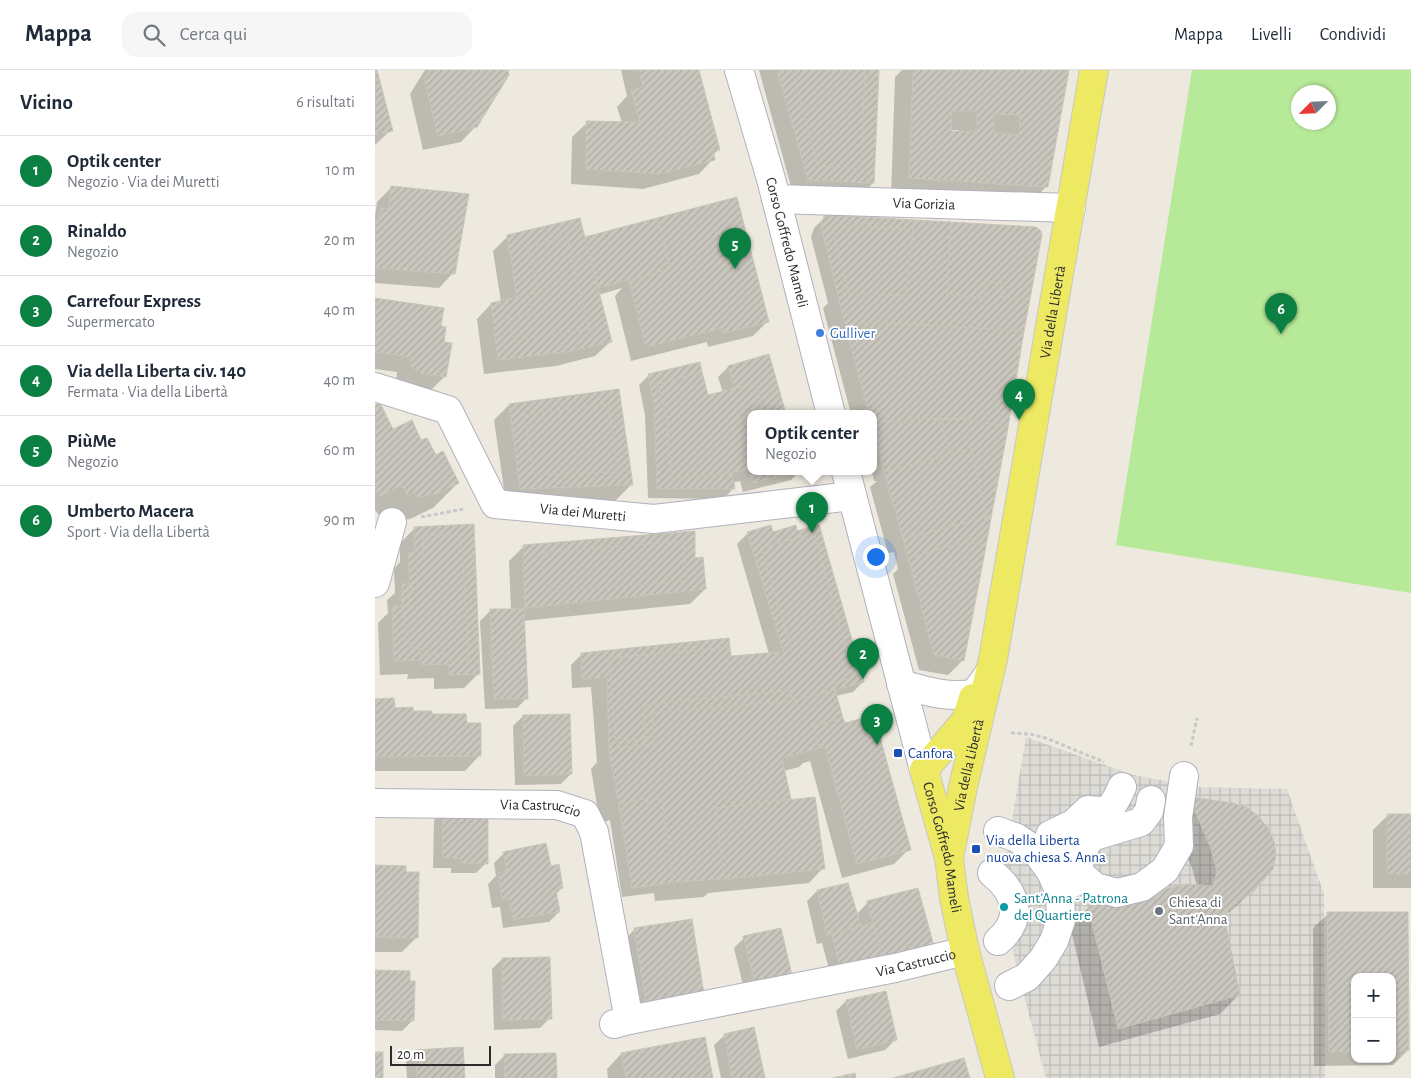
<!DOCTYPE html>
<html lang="it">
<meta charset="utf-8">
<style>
:root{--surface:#fff;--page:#f6f6f7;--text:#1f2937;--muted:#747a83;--line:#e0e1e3;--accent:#0b8043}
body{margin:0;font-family:"Alegreya Sans",sans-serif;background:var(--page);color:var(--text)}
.controls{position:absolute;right:15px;bottom:15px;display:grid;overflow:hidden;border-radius:10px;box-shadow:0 1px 4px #0004}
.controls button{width:45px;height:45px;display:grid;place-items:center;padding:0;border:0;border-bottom:1px solid var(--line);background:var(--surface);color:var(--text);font:25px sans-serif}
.compass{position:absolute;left:916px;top:15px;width:45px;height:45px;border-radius:50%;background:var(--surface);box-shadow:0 1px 4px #0004;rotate:246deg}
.scale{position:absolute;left:15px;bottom:12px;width:101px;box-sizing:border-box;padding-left:5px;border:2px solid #2b2b2b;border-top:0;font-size:14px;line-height:18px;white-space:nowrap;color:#2b2b2b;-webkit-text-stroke:4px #fff;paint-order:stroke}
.you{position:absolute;left:500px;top:486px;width:18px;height:18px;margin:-12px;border:4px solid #fff;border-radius:50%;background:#1a73e8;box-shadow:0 0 0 8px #1a73e833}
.badge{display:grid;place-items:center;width:32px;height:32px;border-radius:50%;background:var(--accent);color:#fff;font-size:16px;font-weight:700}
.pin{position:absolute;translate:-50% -41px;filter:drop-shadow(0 1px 2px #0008)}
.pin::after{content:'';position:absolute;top:26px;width:18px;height:15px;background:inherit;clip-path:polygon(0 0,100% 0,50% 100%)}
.popup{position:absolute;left:372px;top:340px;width:130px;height:65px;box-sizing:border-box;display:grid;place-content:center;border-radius:10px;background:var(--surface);filter:drop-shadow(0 1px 4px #0005);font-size:16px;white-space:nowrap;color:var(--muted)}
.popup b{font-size:19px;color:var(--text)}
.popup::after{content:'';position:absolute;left:50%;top:100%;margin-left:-10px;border:10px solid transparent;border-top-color:var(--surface)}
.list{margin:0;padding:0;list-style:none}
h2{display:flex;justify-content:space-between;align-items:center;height:65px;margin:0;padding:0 20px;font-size:21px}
h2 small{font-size:16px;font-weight:400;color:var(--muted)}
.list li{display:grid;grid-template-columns:32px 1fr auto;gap:15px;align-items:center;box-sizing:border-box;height:70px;padding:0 20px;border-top:1px solid var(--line)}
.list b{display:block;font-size:19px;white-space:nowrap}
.list p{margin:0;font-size:16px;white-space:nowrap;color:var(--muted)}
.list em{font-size:16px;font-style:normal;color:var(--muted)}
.icon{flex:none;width:28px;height:28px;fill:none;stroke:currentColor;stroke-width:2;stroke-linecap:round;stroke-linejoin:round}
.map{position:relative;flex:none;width:1036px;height:1008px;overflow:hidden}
header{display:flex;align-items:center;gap:30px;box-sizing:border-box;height:70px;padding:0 25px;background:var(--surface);border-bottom:1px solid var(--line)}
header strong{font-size:24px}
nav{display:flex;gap:28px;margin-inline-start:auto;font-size:18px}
.search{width:350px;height:45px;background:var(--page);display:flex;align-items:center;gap:12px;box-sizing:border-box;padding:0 18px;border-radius:15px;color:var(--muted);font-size:19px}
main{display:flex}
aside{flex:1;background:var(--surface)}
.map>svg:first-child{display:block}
</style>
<header>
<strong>Mappa</strong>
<div class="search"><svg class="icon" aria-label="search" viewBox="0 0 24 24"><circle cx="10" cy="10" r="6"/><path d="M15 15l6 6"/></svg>Cerca qui</div>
<nav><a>Mappa</a><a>Livelli</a><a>Condividi</a></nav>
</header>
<main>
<aside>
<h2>Vicino<small>6 risultati</small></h2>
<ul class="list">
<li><span class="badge">1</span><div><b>Optik center</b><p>Negozio · Via dei Muretti</p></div><em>10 m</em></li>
<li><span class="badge">2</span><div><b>Rinaldo</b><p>Negozio</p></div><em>20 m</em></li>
<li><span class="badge">3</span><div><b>Carrefour Express</b><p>Supermercato</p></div><em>40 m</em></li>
<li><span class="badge">4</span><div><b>Via della Liberta civ. 140</b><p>Fermata · Via della Libertà</p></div><em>40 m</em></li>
<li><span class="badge">5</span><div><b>PiùMe</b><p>Negozio</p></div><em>60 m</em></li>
<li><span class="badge">6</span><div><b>Umberto Macera</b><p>Sport · Via della Libertà</p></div><em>90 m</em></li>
</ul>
</aside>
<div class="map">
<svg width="1036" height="1008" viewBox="0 0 1036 1008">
<defs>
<pattern id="plaza-grid" width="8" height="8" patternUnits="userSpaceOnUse" patternTransform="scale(1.25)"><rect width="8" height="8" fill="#dddbd5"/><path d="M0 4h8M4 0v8" fill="none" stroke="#bebcb7"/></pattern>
<pattern id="building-hatch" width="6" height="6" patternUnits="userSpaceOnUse" patternTransform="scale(1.25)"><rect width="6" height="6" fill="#c8c6bd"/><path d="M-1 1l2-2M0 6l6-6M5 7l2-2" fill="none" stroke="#acaaa3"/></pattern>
</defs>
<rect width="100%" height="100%" fill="#ede9de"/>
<!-- pitch -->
<path fill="#b6e998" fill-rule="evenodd" d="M817,0h219v523l-295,-48zM924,22h30v30h-30z"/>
<!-- plaza -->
<polygon fill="url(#plaza-grid)" points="651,667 758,705 823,717 912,719 949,824 950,1008 671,1008 642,900 633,857 628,803"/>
<!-- shadow -->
<g fill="#0003" fill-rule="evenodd">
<polygon points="0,0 16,60 0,75"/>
<polygon points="50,0 132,0 101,56 86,72 48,80 35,24"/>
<polygon points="246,0 323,0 344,79 338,85 338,89 324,104 268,119 196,114 197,67 212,53 247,53 242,37 252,26"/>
<polygon points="384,0 503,0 498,113 483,128 418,124"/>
<path d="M527,0h166l-21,116 -19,19 -137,-9 4,-119zM575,60h8v2h-8z"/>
<polygon points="17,117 78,203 64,218 0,213 0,146 2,132"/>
<polygon points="450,147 660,158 588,590 573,605 544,600 518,504 523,499 519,482 513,483 495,417 502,411 499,411 497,402 498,402 498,344 476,344 448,238 453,233 436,167 439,158"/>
<polygon points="282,149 393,251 378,266 333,277 332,272 256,291 240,226 247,218 223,225 235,272 220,286 181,296 109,304 102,249 116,234 126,232 118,181 133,166 209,170"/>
<polygon points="0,229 64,257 70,306 55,321 21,311 22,302 0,299"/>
<polygon points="393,285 410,344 376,344 376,402 424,402 416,410 368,422 365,411 357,413 358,419 348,429 273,428 270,345 264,315 274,305 332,327 348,323 343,307 353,297"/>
<polygon points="134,335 256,415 241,430 131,433 119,350"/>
<polygon points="0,337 17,361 60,387 83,413 58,438 35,449 16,451 8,450 0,440"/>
<polygon points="395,456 397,464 421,462 488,612 478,622 461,626 469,654 534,779 519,794 467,808 435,691 428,693 424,697 409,701 415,729 413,731 448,798 434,813 333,823 329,827 280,831 279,823 247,827 235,750 225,753 216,699 222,692 216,617 197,618 196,595 206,585 354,587 394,584 362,474 372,464"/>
<polygon points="40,458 104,603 89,618 59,619 59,608 32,609 33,604 5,605 3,553 13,543 12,530 20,523 19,499 25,492 25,473"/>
<polygon points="149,476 319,489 330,519 315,534 148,551 152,628 142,638 110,639 105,551 115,541 136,540 134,491"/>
<polygon points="0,630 18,639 56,646 90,655 104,686 90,701 0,701"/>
<polygon points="148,646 196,704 186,714 140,715 138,656"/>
<polygon points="815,728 878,820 858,839 848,846 864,925 845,944 724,977 695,856 714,837 822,816 816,795 796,747"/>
<polygon points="69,740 111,793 101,803 76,803 76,798 58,798 59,750"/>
<polygon points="1013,745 1036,745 1036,818 998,818 998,760"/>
<polygon points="129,783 175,797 187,818 181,824 184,842 174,852 128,858 125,837 117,838 113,814 121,806 119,793"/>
<polygon points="0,797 42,867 27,882 0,882"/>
<polygon points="472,814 482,849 484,848 483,843 493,832 542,819 457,910 447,873 442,874 432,831 442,821"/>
<path d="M1032,843l1,137 -15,15 -79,1 -1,-138 15,-14zM980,907h37v82h-37z"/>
<polygon points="260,859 328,923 261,942 250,869"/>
<polygon points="369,868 417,909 371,928 359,878"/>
<polygon points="127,889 175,948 165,958 119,960 117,899"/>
<polygon points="0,901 33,912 37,951 27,961 0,960"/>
<polygon points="471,931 520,970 510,980 473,989 461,941"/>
<polygon points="350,965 389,1008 346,1008 339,975"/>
<polygon points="41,982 89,1008 32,1008 31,992"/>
<polygon points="246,984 337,1008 233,1008 232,999"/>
<polygon points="130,985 180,1008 120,1008 120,995"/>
</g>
<!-- building -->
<g fill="url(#building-hatch)" stroke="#c8c6b8" fill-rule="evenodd">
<polygon points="0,0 2,0 18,61 0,65"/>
<polygon points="55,0 133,0 134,5 102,57 63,66 49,8"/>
<polygon points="264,0 324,0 345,80 338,81 340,90 284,104 211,99 211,51 265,52 256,21 268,17"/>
<polygon points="402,0 504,0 499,113 433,110"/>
<polygon points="417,0 490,0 486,99 443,96"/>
<path d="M538,0h156l-21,117 -139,-9zM577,41h25l-1,21 -25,-1zM619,44l26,1 -1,20 -26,-2z"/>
<polygon points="16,116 94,124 80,204 0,198 0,150 4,151 6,138 14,139"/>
<polygon points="362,127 394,252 348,263 347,258 271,277 254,210 295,199 282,148"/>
<polygon points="454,145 539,150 538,160 463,155 458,162 474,223 462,222 446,156 449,146"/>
<polygon points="205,148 237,272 197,281 123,290 116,233 142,227 132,165"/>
<polygon points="282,148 295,199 223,218 210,167"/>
<polygon points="539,150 576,152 572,224 610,228 611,211 628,213 626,227 655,229 649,261 493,252 471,259 462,222 530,226"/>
<polygon points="576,152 661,157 666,161 667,164 655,229 626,227 628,213 611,211 610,228 572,224"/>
<polygon points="463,155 538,160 530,226 474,223 458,162"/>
<polygon points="192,167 214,259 139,271 134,248 158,243 153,225 165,222 152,177"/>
<polygon points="0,228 69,238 66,256 71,257 69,272 77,273 71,307 45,303 35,296 36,287 0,282"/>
<polygon points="493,252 649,261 633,358 591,349 531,348 531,353 498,350 498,344 494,344 471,259"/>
<polygon points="394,284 411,344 389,344 381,313 360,319 353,296"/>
<polygon points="325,292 327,302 283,314 292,348 297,408 357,403 360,419 282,419 279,334 273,304"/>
<polygon points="327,302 333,325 381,313 389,344 376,344 376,398 357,403 297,408 292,348 283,314"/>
<polygon points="244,319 258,415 145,419 134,334"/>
<polygon points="5,333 18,359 37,350 46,370 52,368 61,385 68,381 84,413 61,424 41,427 39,422 33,426 26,415 4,427 0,418 0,335"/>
<polygon points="233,334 243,402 159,405 149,345"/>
<polygon points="531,348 566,349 575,384 509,402 498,360 498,350 531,353"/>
<polygon points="566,349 591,349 633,358 616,448 612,447 596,378 575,384"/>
<polygon points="596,378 612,447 528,469 509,402"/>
<polygon points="376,398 376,402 421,402 378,413 374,399"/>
<polygon points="612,447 616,448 611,476 590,472 533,488 528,469"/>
<polygon points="99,454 105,604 74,605 74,594 47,595 47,590 19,591 17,537 27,536 27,514 35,514 33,483 40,482 39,457"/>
<polygon points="444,454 489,612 452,622 451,615 479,607 439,463 386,478 417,581 408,581 372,462 396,455 398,462 421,455 422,461"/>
<polygon points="320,461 320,488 328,487 331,519 150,538 148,475"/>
<polygon points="439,463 479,607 451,615 452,622 416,631 417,620 269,635 271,669 241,672 234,588 355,577 356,586 417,581 386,478"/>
<polygon points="86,464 94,591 74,591 74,583 45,585 45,578 38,579 37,573 31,574 29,537 35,536 34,518 43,517 41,486 49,486 48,466"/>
<polygon points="309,471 312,511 176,522 175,507 168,508 166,483"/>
<polygon points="590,472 611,476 589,591 559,585 533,488"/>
<polygon points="115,539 149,539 153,629 119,629"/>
<polygon points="354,568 355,577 234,588 241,672 271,669 269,635 417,620 416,631 277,643 279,674 234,679 232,607 207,609 206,583"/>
<polygon points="460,620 468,648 438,656 444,678 407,688 416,729 341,738 349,809 298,812 287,728 269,733 268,729 244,735 234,679 279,674 277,643 416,631"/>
<polygon points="19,628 20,638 38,637 38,641 57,641 57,644 91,644 92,653 106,653 106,686 0,687 0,629"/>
<polygon points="195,644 197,704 149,706 148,645"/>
<polygon points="499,645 536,780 482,794 450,677 444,678 438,656 468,648 470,653"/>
<polygon points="440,727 450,799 349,809 341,738"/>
<polygon points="814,727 858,733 873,738 884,747 893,758 899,771 901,785 898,799 879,821 867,828 849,845 865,925 743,959 713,836 812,814 838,816 842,801 835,776"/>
<polygon points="287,728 298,812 257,818 244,735 268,729 269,733"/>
<polygon points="68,739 113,740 113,794 85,793 86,788 67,788"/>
<rect x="1012" y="744" width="24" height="60"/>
<polygon points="171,773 176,796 184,794 188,818 181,820 185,842 138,849 134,828 127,829 123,803 132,801 128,782"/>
<polygon points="0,795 31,796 31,802 44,802 43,868 0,867"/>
<polygon points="473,813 486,856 452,865 442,820"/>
<polygon points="543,818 559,876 508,890 492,831"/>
<polygon points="952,842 1033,842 1034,980 1017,981 1017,907 980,907 980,981 954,982"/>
<polygon points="317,849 329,924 271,933 259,858"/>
<polygon points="498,853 508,890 465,897 457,864"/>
<polygon points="406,858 418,910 381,919 368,866"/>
<polygon points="175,887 177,949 128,950 127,888"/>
<polygon points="0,900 35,901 35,911 40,911 39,951 0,950"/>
<polygon points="511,921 522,970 482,980 471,930"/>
<polygon points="379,957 390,1008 357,1008 349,964"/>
<polygon points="330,967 338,1008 251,1008 246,983"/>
<polygon points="88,977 90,1008 42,1008 40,980"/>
<rect x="0" y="982" width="8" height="26"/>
<polygon points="181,983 182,1008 130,1008 129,984"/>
<polygon points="589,988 595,1008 518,1008"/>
<polygon points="480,1003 481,1008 458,1008"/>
</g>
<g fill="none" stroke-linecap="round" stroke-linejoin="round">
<defs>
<g id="street">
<path id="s1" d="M364,0l32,109 60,235"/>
<path id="s2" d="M401,129l295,9"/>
<path id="s3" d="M0,317l73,23 47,94 159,15 198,-23"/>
<polyline points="471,402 549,700"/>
<polyline points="0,513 17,452"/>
<path d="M526,614c24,7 49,15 74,9l13,-18"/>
<path d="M747,717c-4,9 -10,24 -21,24 -5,0 -8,-1 -13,-1l-15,14 -23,11 12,10 15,26 18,16 22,6 25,-6 23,-17 14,-24 -1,-29 6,-41"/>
<path id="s4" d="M0,733l182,2 28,9 9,18 35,188"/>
<polyline points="623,761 642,768 661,781 676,802 685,823 686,850 679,871 668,889 652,907 634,916"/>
<path d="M617,803c25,20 32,46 6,68"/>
<polyline points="698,813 709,778 716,767 766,752 774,741 776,730"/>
<path id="s5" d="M239,954l15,-4 266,-52 70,-17"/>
</g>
<g id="primary">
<path id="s6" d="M598,628l-7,22 -42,50 25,88 5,40 11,53 35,127"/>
<path id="s7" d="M574,788l14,-71 30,-128 101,-589"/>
</g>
</defs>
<!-- street casing -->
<use href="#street" stroke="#b1b1bf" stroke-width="30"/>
<!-- primary casing -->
<use href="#primary" stroke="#c8c8c8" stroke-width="30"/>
<!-- path -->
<g stroke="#c8c8c8" stroke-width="3" stroke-dasharray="4 2.5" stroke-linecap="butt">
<polyline points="46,447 89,439"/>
<polyline points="636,663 655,664 671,668 729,692"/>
<polyline points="816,676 822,648"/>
</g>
<!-- street -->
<use href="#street" stroke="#fff" stroke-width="28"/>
<!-- primary -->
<use href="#primary" stroke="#ede962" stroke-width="28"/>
</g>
<!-- markers -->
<circle fill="#3f7fe0" stroke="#fff" stroke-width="2" cx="445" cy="263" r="5"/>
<g fill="#1a4fb4" stroke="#fff" stroke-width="2">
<rect x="518" y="678" width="10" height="10" rx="2.5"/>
<rect x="596" y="774" width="10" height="10" rx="2.5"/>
</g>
<circle fill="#0f9aa8" stroke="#fff" stroke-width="2" cx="629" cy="837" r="5"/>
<circle fill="#6b7280" stroke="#fff" stroke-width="2" cx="784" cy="841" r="5"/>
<g text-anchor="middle" stroke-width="4" stroke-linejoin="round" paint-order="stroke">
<!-- street labels -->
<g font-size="15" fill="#2b2b2b" stroke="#fff">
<text dy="5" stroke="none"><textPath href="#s2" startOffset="148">Via Gorizia</textPath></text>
<text dy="5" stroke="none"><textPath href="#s1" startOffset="179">Corso Goffredo Mameli</textPath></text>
<text dy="5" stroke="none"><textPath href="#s7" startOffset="556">Via della Libertà</textPath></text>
<text dy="5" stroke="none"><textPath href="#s3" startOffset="270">Via dei Muretti</textPath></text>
<text dy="5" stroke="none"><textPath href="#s7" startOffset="95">Via della Libertà</textPath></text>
<text dy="5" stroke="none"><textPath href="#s4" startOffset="166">Via Castruccio</textPath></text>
<text dy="5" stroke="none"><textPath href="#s6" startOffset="168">Corso Goffredo Mameli</textPath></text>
<text dy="5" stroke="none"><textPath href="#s5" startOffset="308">Via Castruccio</textPath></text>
</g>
<!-- shop labels -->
<g font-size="15" fill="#366cbe" stroke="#fff" text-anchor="start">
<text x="455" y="268">Gulliver</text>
</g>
<!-- transit labels -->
<g font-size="15" fill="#164399" stroke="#fff" text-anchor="start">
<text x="533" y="688">Canfora</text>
<text x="611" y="775">Via della Liberta<tspan x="611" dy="17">nuova chiesa S. Anna</tspan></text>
</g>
<!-- culture labels -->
<g font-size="15" fill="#0d838f" stroke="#fff" text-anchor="start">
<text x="639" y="833">Sant'Anna - Patrona<tspan x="639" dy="17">del Quartiere</tspan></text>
</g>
<!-- worship labels -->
<g font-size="15" fill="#5b616d" stroke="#fff" text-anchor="start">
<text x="794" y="837">Chiesa di<tspan x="794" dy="17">Sant'Anna</tspan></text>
</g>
</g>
</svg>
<div class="controls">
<button>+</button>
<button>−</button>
</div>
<svg class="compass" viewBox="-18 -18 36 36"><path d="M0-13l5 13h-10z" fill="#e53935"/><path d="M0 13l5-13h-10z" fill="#747a83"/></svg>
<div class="scale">20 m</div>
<div class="you"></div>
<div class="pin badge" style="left:437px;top:463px">1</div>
<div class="popup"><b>Optik center</b>Negozio</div>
<div class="pin badge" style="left:488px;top:609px">2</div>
<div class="pin badge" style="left:502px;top:675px">3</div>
<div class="pin badge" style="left:644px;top:350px">4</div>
<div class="pin badge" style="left:360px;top:199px">5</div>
<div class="pin badge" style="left:906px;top:264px">6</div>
</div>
</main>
